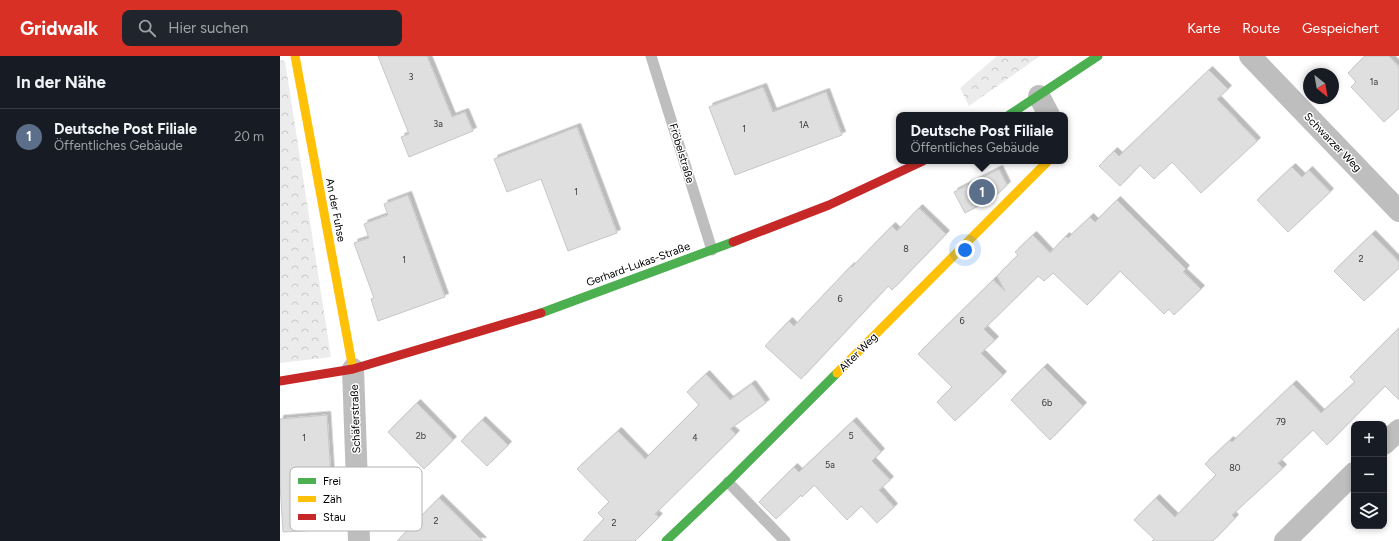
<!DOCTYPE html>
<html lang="de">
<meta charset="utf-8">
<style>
:root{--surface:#171b24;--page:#20242c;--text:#f1f3f6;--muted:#9ea1a6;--line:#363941;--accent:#d93025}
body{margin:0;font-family:Figtree,sans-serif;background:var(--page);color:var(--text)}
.controls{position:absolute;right:12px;bottom:12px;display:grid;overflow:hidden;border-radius:8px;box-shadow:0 2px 6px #0003}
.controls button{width:36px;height:36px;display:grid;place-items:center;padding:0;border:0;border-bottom:1px solid var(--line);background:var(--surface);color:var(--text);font:20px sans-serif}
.compass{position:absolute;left:1023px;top:12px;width:36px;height:36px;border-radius:50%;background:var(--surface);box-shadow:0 2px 6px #0003;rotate:149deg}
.you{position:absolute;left:685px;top:194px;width:14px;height:14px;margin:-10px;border:3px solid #fff;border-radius:50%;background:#1a73e8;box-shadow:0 0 0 6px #1a73e833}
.badge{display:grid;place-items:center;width:26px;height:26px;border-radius:50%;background:var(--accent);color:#fff;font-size:13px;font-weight:700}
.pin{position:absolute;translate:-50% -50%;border:2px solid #fff;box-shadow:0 1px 4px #0006}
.popup{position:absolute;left:616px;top:56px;width:172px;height:52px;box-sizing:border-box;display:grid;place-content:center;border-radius:8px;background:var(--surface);filter:drop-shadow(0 1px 3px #0005);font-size:13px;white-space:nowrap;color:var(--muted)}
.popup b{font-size:15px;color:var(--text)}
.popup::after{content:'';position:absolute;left:50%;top:100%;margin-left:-8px;border:8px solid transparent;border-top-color:var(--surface)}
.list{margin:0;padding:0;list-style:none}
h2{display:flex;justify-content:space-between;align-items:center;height:52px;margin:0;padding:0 16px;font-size:17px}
h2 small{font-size:13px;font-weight:400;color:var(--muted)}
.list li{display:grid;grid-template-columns:26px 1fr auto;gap:12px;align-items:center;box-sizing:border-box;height:56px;padding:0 16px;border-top:1px solid var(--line)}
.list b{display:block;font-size:15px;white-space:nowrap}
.list p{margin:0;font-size:13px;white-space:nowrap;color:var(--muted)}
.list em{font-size:13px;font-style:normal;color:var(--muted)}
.icon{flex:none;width:22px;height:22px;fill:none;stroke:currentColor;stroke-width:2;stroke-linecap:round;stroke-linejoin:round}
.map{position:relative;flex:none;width:1119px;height:485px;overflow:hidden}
header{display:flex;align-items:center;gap:24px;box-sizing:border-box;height:56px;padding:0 20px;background:var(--accent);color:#fff}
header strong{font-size:19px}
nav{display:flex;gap:22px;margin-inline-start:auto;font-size:14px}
.search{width:280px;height:36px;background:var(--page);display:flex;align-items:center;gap:10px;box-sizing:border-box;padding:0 14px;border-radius:8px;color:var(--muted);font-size:15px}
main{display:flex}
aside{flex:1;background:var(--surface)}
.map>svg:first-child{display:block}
</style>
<header>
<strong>Gridwalk</strong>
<div class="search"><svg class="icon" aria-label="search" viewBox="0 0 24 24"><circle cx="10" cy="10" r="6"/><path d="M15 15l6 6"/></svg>Hier suchen</div>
<nav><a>Karte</a><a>Route</a><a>Gespeichert</a></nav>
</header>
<main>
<aside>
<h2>In der Nähe<small></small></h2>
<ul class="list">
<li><span class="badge" style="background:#5c6f8a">1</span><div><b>Deutsche Post Filiale</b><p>Öffentliches Gebäude</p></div><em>20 m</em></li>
</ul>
</aside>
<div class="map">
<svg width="1119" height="485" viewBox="0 0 1119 485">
<defs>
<pattern id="forest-crowns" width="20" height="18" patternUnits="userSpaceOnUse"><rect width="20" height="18" fill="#ececec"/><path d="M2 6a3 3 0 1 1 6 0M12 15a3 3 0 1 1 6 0" fill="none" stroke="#c9c9c9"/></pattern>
<filter id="shadow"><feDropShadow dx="3.5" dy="-3.5" stdDeviation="0" flood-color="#0004"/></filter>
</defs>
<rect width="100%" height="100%" fill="#fff"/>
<!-- forest -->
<g fill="url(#forest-crowns)">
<polygon points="717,0 760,0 689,50 680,32"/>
<polygon points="0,4 5,5 51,301 0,307"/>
</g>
<!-- building -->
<g fill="#dfdfdf" stroke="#c7c7c7" filter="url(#shadow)">
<polygon points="98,0 147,0 172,61 185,56 193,75 129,101 121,81 129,78"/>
<polygon points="1085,0 1109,0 1119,11 1119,52 1104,66 1071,31 1076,26 1068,17"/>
<polygon points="929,14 948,33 937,43 977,85 921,137 892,106 874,123 860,109 840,130 819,110 834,95 839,100"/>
<polygon points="483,31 493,56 546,36 562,79 455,119 429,51"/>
<polygon points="297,71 337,177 288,195 261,123 227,136 214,103"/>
<polygon points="1012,111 1022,121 1029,114 1050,136 1008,176 977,144"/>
<polygon points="719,113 727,129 712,143 685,157 674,136"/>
<polygon points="128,139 165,241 98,265 91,243 94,242 74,187 89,182 84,168 108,159 104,148"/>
<polygon points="837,144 906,213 903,216 921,233 894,259 889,253 884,258 840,215 807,249 773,217 764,225 758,220 704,273 715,284 701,297 723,319 675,365 657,346 672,331 638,298 713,224 725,235 717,220 738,199 735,196 753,179 770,197 786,180 788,182 810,161 815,166"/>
<polygon points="639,152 666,178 612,234 608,230 521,323 485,290 509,265 514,270 571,210 572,211 612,170 617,175"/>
<polygon points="1092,178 1119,206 1119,212 1084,245 1054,215"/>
<polygon points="1119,272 1119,344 1105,330 1047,389 1033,374 998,407 1003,412 952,459 955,462 933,485 872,485 874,483 854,464 876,442 895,461 936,419 925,408 950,384 952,386 1013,328 1041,357 1075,326 1070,321"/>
<polygon points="764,311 803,350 770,384 731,344"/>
<polygon points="426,318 450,344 472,328 486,347 450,373 456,378 375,458 379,461 355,485 303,485 324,463 318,457 329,446 297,413 338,375 365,403 419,349 407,336"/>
<polygon points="137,347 173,384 144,413 108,376"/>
<polygon points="47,359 51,422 55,421 58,473 3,476 0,427 0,363"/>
<polygon points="202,364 228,389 207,410 181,385"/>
<polygon points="573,365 601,396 592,405 610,424 599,434 614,451 597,467 581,450 567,464 534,429 522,441 521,439 496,463 479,446 514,411 519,416"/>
<polygon points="159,442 203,485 117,485"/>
</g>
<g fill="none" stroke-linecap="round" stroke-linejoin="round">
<!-- lane -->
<g stroke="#bebebe" stroke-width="11">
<polyline points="371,0 432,194"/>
<polyline points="448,426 505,485"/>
</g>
<!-- street -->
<g stroke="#bebebe" stroke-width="22">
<polyline points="970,0 1119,155"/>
<polyline points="759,40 769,59"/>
<polyline points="73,313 79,485"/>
<polyline points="1104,388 1119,374"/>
<polyline points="1005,485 1074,417"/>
</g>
<!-- fast -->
<g stroke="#4caf50" stroke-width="9">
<polyline points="729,59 818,0"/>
<polyline points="261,257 453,186"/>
<polyline points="386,485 448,426 557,317"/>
</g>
<!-- slow -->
<g stroke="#ffc107" stroke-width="9">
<polyline points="15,0 73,313"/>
<polyline points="557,317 768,105"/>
</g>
<!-- jam -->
<g stroke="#c62828" stroke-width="9">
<polyline points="453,186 549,149 643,105"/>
<polyline points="0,325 73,313 261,257"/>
</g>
</g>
<g text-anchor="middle" stroke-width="3" stroke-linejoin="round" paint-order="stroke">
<!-- number labels -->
<g font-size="9" fill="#383838">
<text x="131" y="24">3</text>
<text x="1094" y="29">1a</text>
<text x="158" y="71">3a</text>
<text x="524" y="72">1A</text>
<text x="464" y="76">1</text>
<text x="296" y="139">1</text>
<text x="626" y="196">8</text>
<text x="1081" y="206">2</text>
<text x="124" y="207">1</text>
<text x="560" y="246">6</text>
<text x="682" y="268">6</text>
<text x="767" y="350">6b</text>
<text x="1001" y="369">79</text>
<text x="141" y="383">2b</text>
<text x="571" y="383">5</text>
<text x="24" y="385">1</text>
<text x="415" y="385">4</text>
<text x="550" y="412">5a</text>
<text x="955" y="415">80</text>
<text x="156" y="468">2</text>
<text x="334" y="470">2</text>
</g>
<!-- street labels -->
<g font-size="11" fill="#000" stroke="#fff">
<text transform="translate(1053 86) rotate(46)" y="4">Schwarzer Weg</text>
<text transform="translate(402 97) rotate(73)" y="4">Fröbelstraße</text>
<text transform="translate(56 154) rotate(79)" y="4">An der Fuhse</text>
<text transform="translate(358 208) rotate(-20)" y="4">Gerhard-Lukas-Straße</text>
<text transform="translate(578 296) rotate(-45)" y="4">Alter Weg</text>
<text transform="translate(75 363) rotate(-92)" y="4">Schäferstraße</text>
</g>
</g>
<!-- legend -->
<rect x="10" y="411" width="132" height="64" rx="6" fill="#fff" stroke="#b2b2b2" stroke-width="1"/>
<rect x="18" y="422" width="18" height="6" fill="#4caf50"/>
<rect x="18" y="440" width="18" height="6" fill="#ffc107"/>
<rect x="18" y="458" width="18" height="6" fill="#c62828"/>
<g font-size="11" fill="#000">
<text x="43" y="429">Frei</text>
<text x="43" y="447">Zäh</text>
<text x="43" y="465">Stau</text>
</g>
</svg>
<div class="controls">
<button>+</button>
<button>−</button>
<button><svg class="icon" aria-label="layers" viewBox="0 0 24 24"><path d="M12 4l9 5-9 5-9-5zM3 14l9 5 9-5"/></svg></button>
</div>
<svg class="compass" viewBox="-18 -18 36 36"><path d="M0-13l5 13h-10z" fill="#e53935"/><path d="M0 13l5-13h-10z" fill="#9ea1a6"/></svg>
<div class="you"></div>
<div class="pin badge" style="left:702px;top:136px;background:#5c6f8a">1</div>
<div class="popup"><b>Deutsche Post Filiale</b>Öffentliches Gebäude</div>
</div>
</main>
